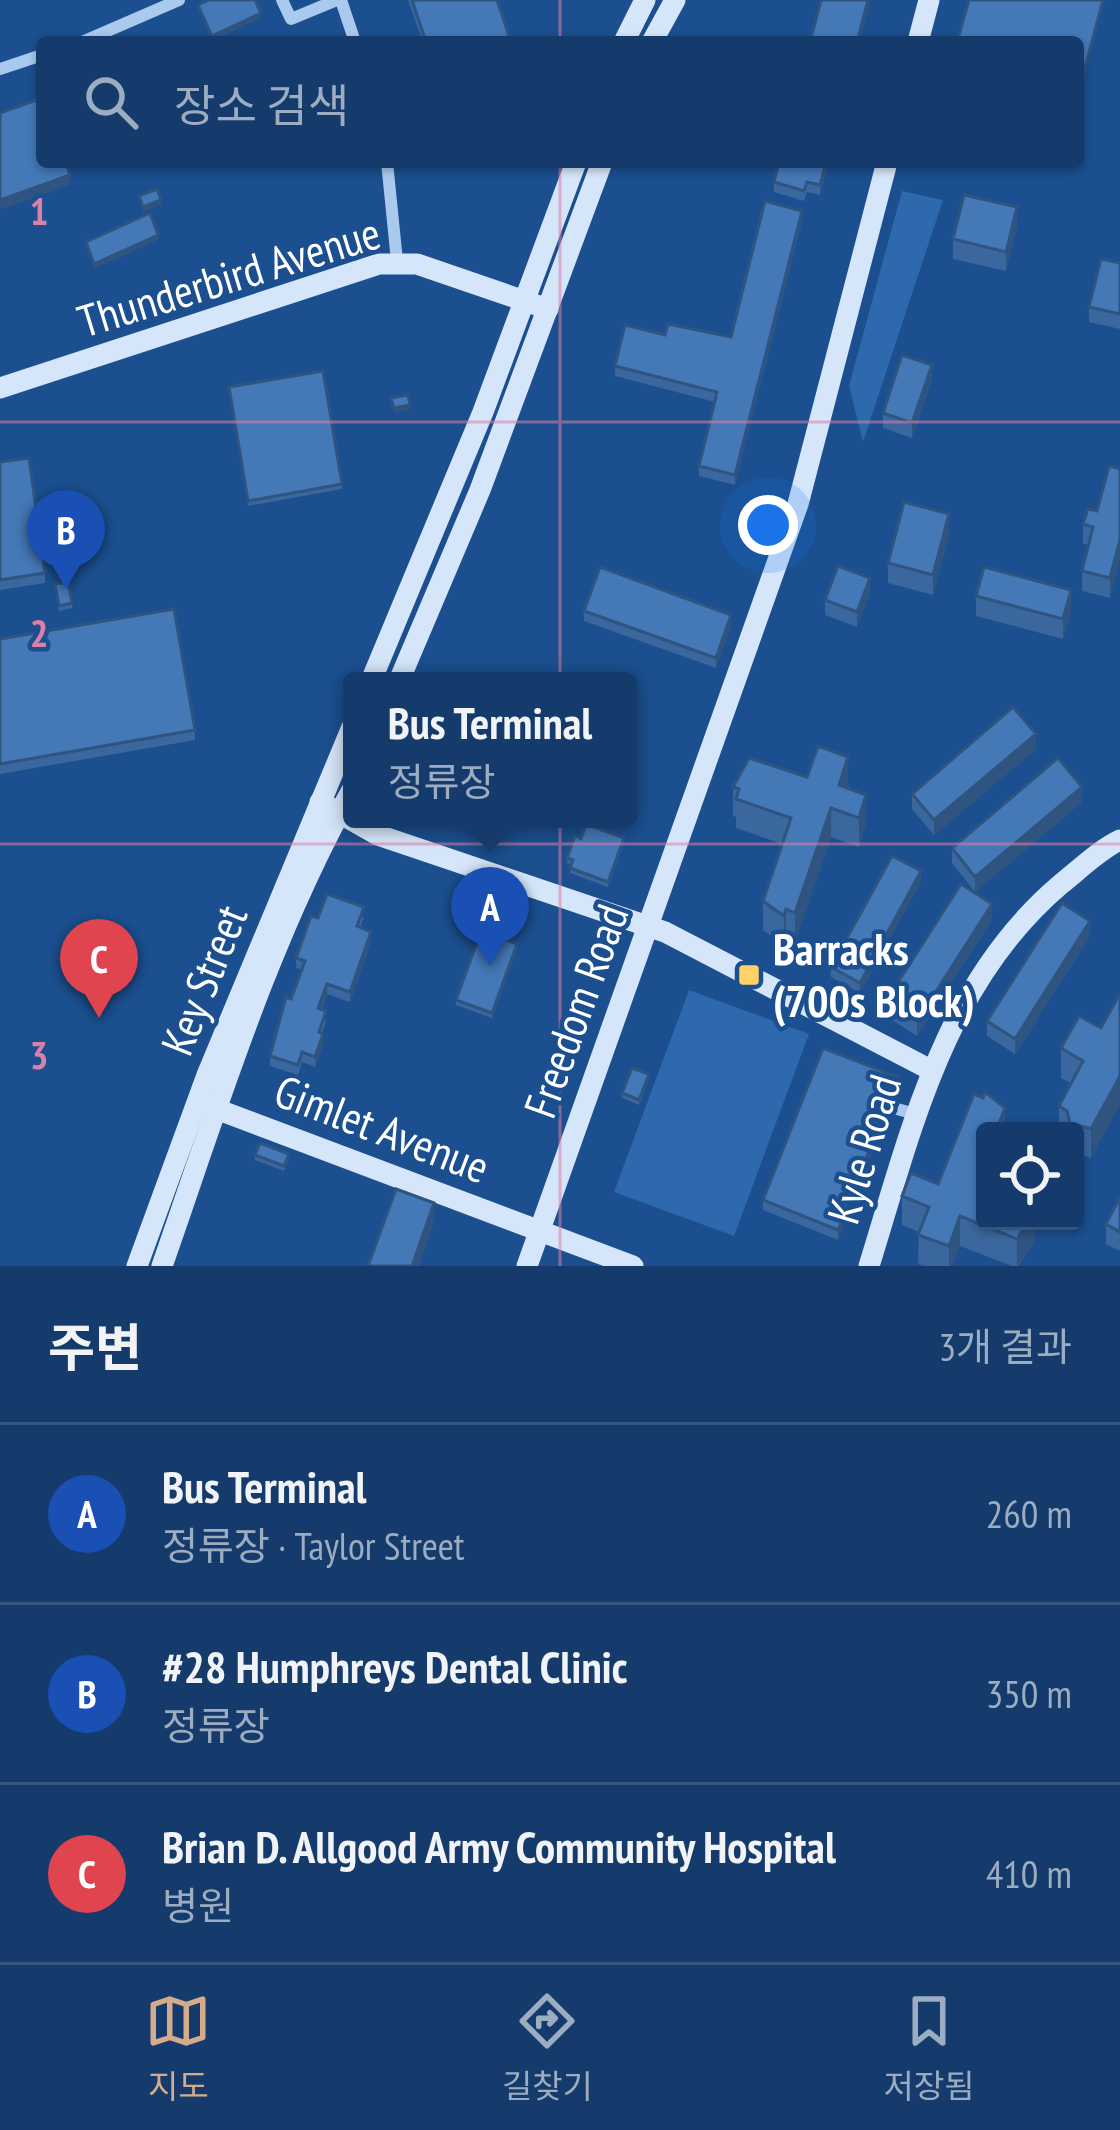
<!DOCTYPE html>
<html lang="ko">
<meta charset="utf-8">
<style>
:root{--surface:#143b6b;--page:#1d4271;--text:#f1f3f6;--muted:#9dadc1;--line:#33557e;--accent:#d6ab8b}
body{margin:0;font-family:"PT Sans Narrow","Noto Sans KR",sans-serif;background:var(--page);color:var(--text)}
.controls{position:absolute;right:36px;bottom:36px;display:grid;overflow:hidden;border-radius:12px;box-shadow:0 3px 9px #0004}
.controls button{width:108px;height:108px;display:grid;place-items:center;padding:0;border:0;border-bottom:3px solid var(--line);background:var(--surface);color:var(--text);font:60px sans-serif}
.you{position:absolute;left:768px;top:525px;width:42px;height:42px;margin:-30px;border:9px solid #fff;border-radius:50%;background:#1a73e8;box-shadow:0 0 0 18px #1a73e833}
.badge{display:grid;place-items:center;width:78px;height:78px;border-radius:50%;background:var(--accent);color:#fff;font-size:39px;font-weight:700}
.pin{position:absolute;translate:-50% -99px;filter:drop-shadow(0 3px 6px #0008)}
.pin::after{content:'';position:absolute;top:63px;width:42px;height:36px;background:inherit;clip-path:polygon(0 0,100% 0,50% 100%)}
.popup{position:absolute;left:343px;top:672px;width:294px;height:156px;box-sizing:border-box;display:grid;place-content:center;border-radius:12px;background:var(--surface);filter:drop-shadow(0 3px 9px #0005);font-size:39px;white-space:nowrap;color:var(--muted)}
.popup b{font-size:45px;color:var(--text)}
.popup::after{content:'';position:absolute;left:50%;top:100%;margin-left:-24px;border:24px solid transparent;border-top-color:var(--surface)}
.list{margin:0;padding:0;list-style:none}
h2{display:flex;justify-content:space-between;align-items:center;height:156px;margin:0;padding:0 48px;font-size:51px}
h2 small{font-size:39px;font-weight:400;color:var(--muted)}
.list li{display:grid;grid-template-columns:78px 1fr auto;gap:36px;align-items:center;box-sizing:border-box;height:180px;padding:0 48px;border-top:3px solid var(--line)}
.list b{display:block;font-size:45px;white-space:nowrap}
.list p{margin:0;font-size:39px;white-space:nowrap;color:var(--muted)}
.list em{font-size:39px;font-style:normal;color:var(--muted)}
.icon{flex:none;width:66px;height:66px;fill:none;stroke:currentColor;stroke-width:2;stroke-linecap:round;stroke-linejoin:round}
.map{position:relative;flex:none;width:1120px;height:1266px;overflow:hidden}
.search{position:absolute;background:var(--surface);box-shadow:0 3px 9px #0004;left:36px;right:36px;top:36px;height:132px;display:flex;align-items:center;gap:30px;box-sizing:border-box;padding:0 42px;border-radius:12px;color:var(--muted);font-size:45px}
.sheet{height:696px;background:var(--surface)}
nav{display:flex;justify-content:space-around;align-items:center;box-sizing:border-box;height:168px;border-top:3px solid var(--line);background:var(--surface);font-size:33px;color:var(--muted)}
nav a{display:grid;justify-items:center;gap:6px}
nav .on{color:var(--accent)}
.map>svg:first-child{display:block}
</style>
<div class="map">
<svg width="1120" height="1266" viewBox="0 0 1120 1266">
<rect width="100%" height="100%" fill="#1b4f8f"/>
<!-- green -->
<g fill="#2e69ad">
<polygon points="902,191 943,200 863,442 849,386"/>
<polygon points="689,990 809,1034 734,1236 614,1192"/>
</g>
<g fill="none" stroke-linecap="round" stroke-linejoin="round">
<!-- street -->
<g stroke="#a9c9ee" stroke-width="12">
<polyline points="282,0 291,19 337,0"/>
<polyline points="341,0 355,42"/>
<polyline points="82,42 179,0"/>
<polyline points="0,69 42,55"/>
<polyline points="387,162 397,261"/>
<polyline points="890,1107 915,1114"/>
</g>
<!-- secondary -->
<g stroke="#d6e6fa" stroke-width="21">
<polyline points="624,42 645,0"/>
<polyline points="652,42 675,0"/>
<polyline points="918,42 929,0"/>
<polyline points="0,388 379,264 417,264 548,309"/>
<polyline points="371,681 483,412 576,162"/>
<polyline points="399,681 480,490 602,162"/>
<polyline points="320,802 378,835 665,932 929,1069"/>
<polyline points="203,1104 633,1266"/>
<polyline points="137,1266 207,1075 352,727"/>
<path d="M162,1266c56,-160 107,-328 190,-476"/>
<polyline points="527,1266 798,504 887,162"/>
<path d="M869,1266c43,-139 76,-284 192,-382 19,-15 38,-34 59,-44"/>
</g>
</g>
<!-- wall -->
<g fill="#3a679d">
<polygon points="408,0 497,0 509,42 423,42"/>
<polygon points="829,162 820,195 807,192 804,201 774,192 774,182"/>
<polygon points="802,221 735,485 699,476 699,466 715,402 615,376 615,366 665,335 731,337"/>
<polygon points="1017,227 1006,271 953,259 953,239"/>
<polygon points="1120,263 1120,329 1089,322 1089,307"/>
<polygon points="932,380 912,438 883,428 883,413"/>
<polygon points="229,392 342,484 342,489 248,506"/>
<polygon points="0,462 45,573 45,583 0,590"/>
<polygon points="1120,469 1110,598 1082,591 1082,571 1089,545 1083,544 1083,524 1097,511"/>
<polygon points="949,534 933,595 888,583 888,563"/>
<polygon points="55,589 72,603 72,608 59,611"/>
<polygon points="870,593 857,627 825,615 825,600"/>
<polygon points="976,596 1071,610 1063,639 976,616"/>
<polygon points="584,611 731,625 716,668 584,621"/>
<polygon points="0,639 195,730 195,740 0,774"/>
<polygon points="1036,749 934,835 912,809 912,794"/>
<polygon points="807,777 848,786 848,788 866,824 859,847 831,837 795,942 786,939 784,945 763,930 763,901 782,844 736,828 736,817 733,816 733,787"/>
<polygon points="1082,802 975,892 952,863 952,848"/>
<polygon points="485,819 509,819 505,827"/>
<polygon points="581,839 624,843 608,887 570,873 572,865 567,863 567,858"/>
<polygon points="921,881 860,993 831,977 831,967"/>
<polygon points="364,917 360,927 371,942 350,1002 327,994 322,1009 326,1021 322,1033 323,1044 315,1067 302,1062 298,1075 270,1066 270,1056 302,970 296,968 296,958 318,918"/>
<polygon points="992,919 917,1036 886,1016 886,1001"/>
<polygon points="1090,936 1015,1054 987,1036 987,1021"/>
<polygon points="517,949 492,1018 456,1005 456,1000"/>
<polygon points="1101,1028 1091,1158 1075,1153 1075,1131 1059,1131 1059,1106 1071,1083 1061,1078 1061,1048"/>
<polygon points="649,1079 639,1105 622,1098 622,1093"/>
<polygon points="898,1087 894,1097 884,1102 886,1117 838,1240 763,1210 763,1200"/>
<polygon points="985,1092 1005,1108 1005,1131 985,1131 985,1221 1035,1221 1035,1240 1018,1266 1012,1266 960,1246 952,1266 924,1266 918,1264 919,1232 902,1225 902,1196 911,1173 938,1184 974,1094 983,1098"/>
<polygon points="255,1155 289,1159 284,1171 255,1160"/>
<polygon points="1120,1197 1120,1251 1106,1244 1106,1224"/>
</g>
<!-- shaded-wall -->
<g fill="#305480">
<polygon points="868,0 871,0 860,42 857,42"/>
<polygon points="261,13 261,18 212,41 212,36"/>
<polygon points="826,162 829,162 820,195 820,185"/>
<polygon points="70,175 70,185 0,210 0,200"/>
<polygon points="161,200 161,205 143,212 143,207"/>
<polygon points="1017,207 1017,227 1006,271 1006,252"/>
<polygon points="802,211 802,221 735,485 735,475"/>
<polygon points="158,235 158,240 94,269 94,264"/>
<polygon points="932,365 932,380 912,438 912,423"/>
<polygon points="410,405 410,410 394,413 394,408"/>
<polygon points="949,514 949,534 933,595 933,575"/>
<polygon points="1120,540 1120,560 1110,598 1110,578"/>
<polygon points="870,578 870,593 857,627 857,612"/>
<polygon points="1071,590 1071,610 1063,639 1063,619"/>
<polygon points="731,615 731,625 716,668 716,658"/>
<polygon points="1036,734 1036,749 934,835 934,820"/>
<polygon points="848,757 848,786 839,814 839,785"/>
<polygon points="1082,787 1082,802 975,892 975,877"/>
<polygon points="866,795 866,824 859,847 859,818"/>
<polygon points="831,808 831,837 795,942 795,913"/>
<polygon points="921,871 921,881 860,993 860,983"/>
<polygon points="992,904 992,919 917,1036 917,1021"/>
<polygon points="786,909 786,939 784,945 784,916"/>
<polygon points="1090,921 1090,936 1015,1054 1015,1039"/>
<polygon points="371,932 371,942 350,1002 350,992"/>
<polygon points="517,944 517,949 492,1018 492,1013"/>
<polygon points="327,984 327,994 318,1018 318,1008"/>
<polygon points="323,1034 323,1044 315,1067 315,1057"/>
<polygon points="1120,1076 1120,1105 1091,1158 1091,1129"/>
<polygon points="898,1077 898,1087 894,1097 880,1103 880,1093"/>
<polygon points="886,1107 886,1117 838,1240 838,1230"/>
<polygon points="1005,1108 1005,1131 996,1131"/>
<polygon points="985,1159 985,1188 978,1177"/>
<polygon points="434,1203 434,1222 419,1266 412,1266"/>
<polygon points="960,1216 960,1246 952,1266 949,1266 949,1246"/>
<polygon points="1028,1221 1035,1221 1035,1240 1017,1266 1017,1239"/>
</g>
<!-- building -->
<g fill="#4478b7" stroke="#305480" stroke-width="3">
<polygon points="209,0 255,0 261,13 212,36 198,5"/>
<polygon points="412,0 497,0 509,36 492,42 426,42"/>
<polygon points="821,0 868,0 857,42 810,42"/>
<polygon points="969,0 1103,0 1078,94 1078,42 957,42"/>
<polygon points="42,98 42,162 66,162 70,175 0,200 0,113"/>
<polygon points="779,162 826,162 820,185 807,182 804,191 774,182"/>
<polygon points="157,189 161,200 143,207 139,196"/>
<polygon points="964,195 1017,207 1006,252 953,239"/>
<polygon points="765,201 802,211 735,475 699,466 717,392 615,366 625,325 665,335 668,324 731,337"/>
<polygon points="150,213 158,235 94,264 86,242"/>
<polygon points="1101,259 1120,263 1120,314 1089,307"/>
<polygon points="902,355 932,365 912,423 883,413"/>
<polygon points="323,371 342,484 248,501 229,387"/>
<polygon points="408,395 410,405 394,408 391,398"/>
<polygon points="29,458 45,573 0,580 0,462"/>
<polygon points="1109,466 1120,469 1120,540 1110,578 1082,571 1093,527 1083,524 1088,509 1097,511"/>
<polygon points="904,502 949,514 933,575 888,563"/>
<polygon points="838,566 870,578 857,612 825,600"/>
<polygon points="600,567 731,615 716,658 584,611"/>
<polygon points="984,567 1071,590 1063,619 976,596"/>
<polygon points="68,582 72,603 59,606 55,584"/>
<polygon points="174,609 195,730 0,764 0,639"/>
<polygon points="1013,707 1036,734 934,820 912,794"/>
<polygon points="818,746 848,757 839,785 866,795 859,818 831,808 795,913 786,909 784,916 763,901 791,818 736,799 739,789 733,787 749,758 807,777"/>
<polygon points="1058,758 1082,787 975,877 952,848"/>
<polygon points="586,824 624,838 608,882 570,868 573,860 567,858 575,836 581,839"/>
<polygon points="892,856 921,871 860,983 831,967"/>
<polygon points="961,884 992,904 917,1021 886,1001"/>
<polygon points="327,894 364,907 357,926 371,932 350,992 327,984 318,1008 326,1011 319,1032 323,1034 315,1057 302,1052 298,1065 270,1056 286,997 291,999 305,961 296,958 311,916 318,918"/>
<polygon points="1062,903 1090,921 1015,1039 987,1021"/>
<polygon points="481,931 517,944 492,1013 456,1000"/>
<polygon points="1120,993 1120,1076 1091,1129 1070,1123 1067,1111 1059,1106 1083,1061 1061,1048 1079,1016 1101,1028"/>
<polygon points="823,1048 898,1077 894,1087 880,1093 886,1107 838,1230 763,1200"/>
<polygon points="632,1068 649,1074 639,1100 622,1093"/>
<polygon points="985,1092 1005,1108 996,1131 985,1131 985,1159 978,1177 985,1179 985,1221 1028,1221 1017,1239 960,1216 949,1246 918,1235 929,1207 902,1196 911,1173 938,1184 974,1094 983,1098"/>
<polygon points="260,1143 289,1154 284,1166 255,1155"/>
<polygon points="396,1189 434,1203 412,1266 368,1266"/>
<polygon points="1120,1197 1120,1232 1106,1224"/>
</g>
<!-- grid -->
<path fill="none" stroke="#dd80a5" stroke-width="3" stroke-opacity="0.55" d="M560,0v42M560,162v1104M0,422h1120M0,844h1120"/>
<!-- markers -->
<rect fill="#ffd166" stroke="#1b4f8f" stroke-width="4.5" x="737" y="963" width="24" height="24" rx="6"/>
<g text-anchor="middle" stroke-width="9" stroke-linejoin="round" paint-order="stroke">
<!-- street labels -->
<g font-size="45" fill="#fff" stroke="#1b4f8f">
<text transform="translate(229 277) rotate(-17)" y="16">Thunderbird Avenue</text>
<text transform="translate(204 980) rotate(-68)" y="16">Key Street</text>
<text transform="translate(576 1011) rotate(-70)" y="16">Freedom Road</text>
<text transform="translate(382 1129) rotate(21)" y="16">Gimlet Avenue</text>
<text transform="translate(864 1149) rotate(-73)" y="16">Kyle Road</text>
</g>
<!-- poi labels -->
<g font-size="45" font-weight="bold" fill="#fff" stroke="#1b4f8f" text-anchor="start">
<text x="773" y="965">Barracks<tspan x="773" dy="52">(700s Block)</tspan></text>
</g>
</g>
<g font-size="39" text-anchor="middle" font-weight="bold" fill="#dd80a5" stroke="#1b4f8f" stroke-width="9" stroke-linejoin="round" paint-order="stroke">
<text x="39" y="225">1</text>
<text x="39" y="647">2</text>
<text x="39" y="1069">3</text>
</g>
</svg>
<div class="controls">
<button><svg class="icon" aria-label="locate" viewBox="0 0 24 24"><circle cx="12" cy="12" r="6"/><path d="M12 2v4M12 18v4M2 12h4M18 12h4"/></svg></button>
</div>
<div class="you"></div>
<div class="pin badge" style="left:490px;top:966px;background:#1a4fb4">A</div>
<div class="popup"><b>Bus Terminal</b>정류장</div>
<div class="pin badge" style="left:66px;top:589px;background:#1a4fb4">B</div>
<div class="pin badge" style="left:99px;top:1018px;background:#e0444e">C</div>
<div class="search"><svg class="icon" aria-label="search" viewBox="0 0 24 24"><circle cx="10" cy="10" r="6"/><path d="M15 15l6 6"/></svg>장소 검색</div>
</div>
<section class="sheet">
<h2>주변<small>3개 결과</small></h2>
<ul class="list">
<li><span class="badge" style="background:#1a4fb4">A</span><div><b>Bus Terminal</b><p>정류장 · Taylor Street</p></div><em>260 m</em></li>
<li><span class="badge" style="background:#1a4fb4">B</span><div><b>#28 Humphreys Dental Clinic</b><p>정류장</p></div><em>350 m</em></li>
<li><span class="badge" style="background:#e0444e">C</span><div><b>Brian D. Allgood Army Community Hospital</b><p>병원</p></div><em>410 m</em></li>
</ul>
</section>
<nav>
<a class="on"><svg class="icon" aria-label="map" viewBox="0 0 24 24"><path d="M3 6l6-2 6 2 6-2v14l-6 2-6-2-6 2zM9 4v14M15 6v14"/></svg>지도</a>
<a><svg class="icon" aria-label="directions" viewBox="0 0 24 24"><path d="M12 3l9 9-9 9-9-9zM9 14v-3h6M13 9l2 2-2 2"/></svg>길찾기</a>
<a><svg class="icon" aria-label="saved" viewBox="0 0 24 24"><path d="M7 4h10v16l-5-4-5 4z"/></svg>저장됨</a>
</nav>
